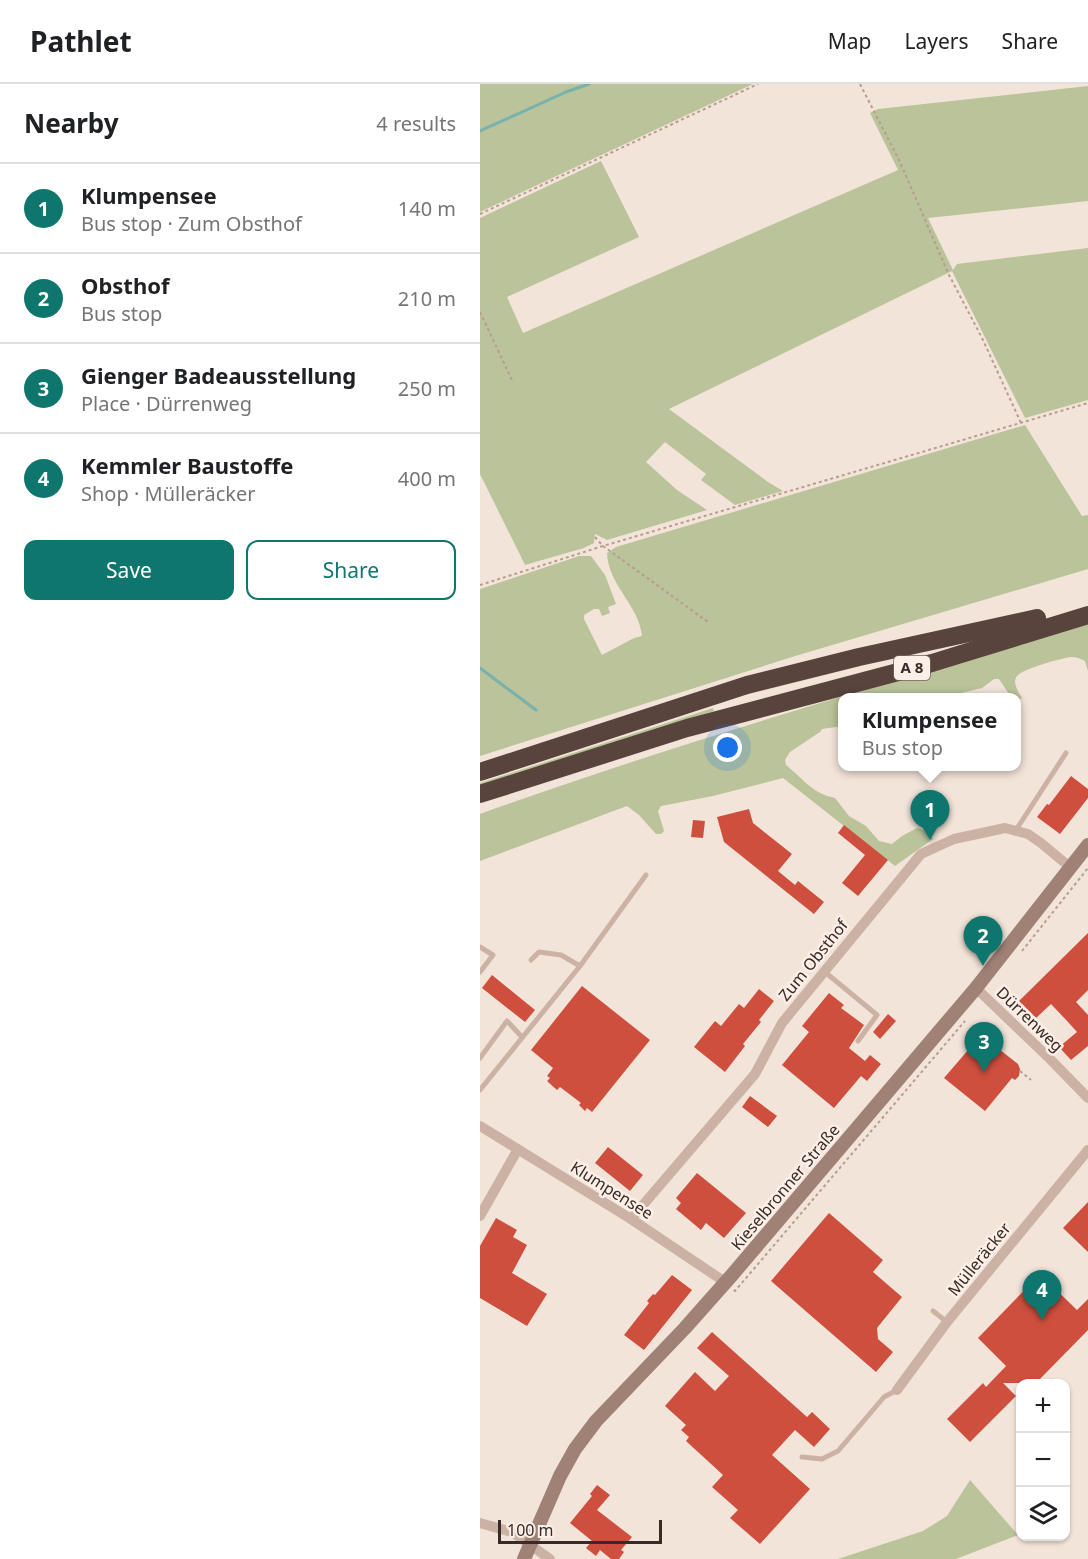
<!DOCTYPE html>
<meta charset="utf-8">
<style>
:root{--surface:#fff;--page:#f2f2f2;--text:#202124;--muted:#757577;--line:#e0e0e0;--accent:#0f766e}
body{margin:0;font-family:"Noto Sans",sans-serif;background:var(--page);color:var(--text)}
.controls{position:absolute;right:18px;bottom:18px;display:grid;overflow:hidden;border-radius:12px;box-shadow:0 2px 4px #0004}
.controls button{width:54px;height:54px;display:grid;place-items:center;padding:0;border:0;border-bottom:2px solid var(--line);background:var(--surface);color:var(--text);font:30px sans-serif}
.scale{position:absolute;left:18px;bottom:15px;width:164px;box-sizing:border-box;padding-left:6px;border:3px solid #372a27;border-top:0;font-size:16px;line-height:21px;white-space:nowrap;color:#372a27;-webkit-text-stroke:4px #fbefe7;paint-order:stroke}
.you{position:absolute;left:248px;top:664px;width:21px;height:21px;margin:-15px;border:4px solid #fff;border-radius:50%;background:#1a73e8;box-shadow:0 0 0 9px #1a73e833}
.badge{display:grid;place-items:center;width:39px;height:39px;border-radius:50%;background:var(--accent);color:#fff;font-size:20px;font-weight:700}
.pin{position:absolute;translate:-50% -50px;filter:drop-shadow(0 2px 3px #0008)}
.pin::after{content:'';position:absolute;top:32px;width:21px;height:18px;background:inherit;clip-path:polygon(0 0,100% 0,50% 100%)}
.popup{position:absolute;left:358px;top:609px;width:183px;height:78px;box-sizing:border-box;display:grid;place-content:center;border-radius:12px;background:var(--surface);filter:drop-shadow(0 2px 4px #0005);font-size:20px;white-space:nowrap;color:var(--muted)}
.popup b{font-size:22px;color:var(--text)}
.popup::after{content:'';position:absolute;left:50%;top:100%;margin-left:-12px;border:12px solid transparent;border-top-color:var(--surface)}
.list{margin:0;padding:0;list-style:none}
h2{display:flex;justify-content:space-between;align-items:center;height:78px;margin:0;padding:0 24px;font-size:26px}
h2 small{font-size:20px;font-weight:400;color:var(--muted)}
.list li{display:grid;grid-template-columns:39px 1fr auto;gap:18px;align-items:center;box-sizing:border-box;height:90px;padding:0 24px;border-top:2px solid var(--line)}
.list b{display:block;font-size:22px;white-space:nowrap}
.list p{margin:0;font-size:20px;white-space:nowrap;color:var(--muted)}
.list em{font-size:20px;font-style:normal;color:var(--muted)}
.actions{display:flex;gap:12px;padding:18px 24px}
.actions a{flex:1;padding:14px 0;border:2px solid var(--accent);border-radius:12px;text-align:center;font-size:21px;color:var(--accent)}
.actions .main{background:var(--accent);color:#fff}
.icon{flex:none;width:33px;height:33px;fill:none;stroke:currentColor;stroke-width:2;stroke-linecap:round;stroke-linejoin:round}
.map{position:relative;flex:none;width:608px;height:1475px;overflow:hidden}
header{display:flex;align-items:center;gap:36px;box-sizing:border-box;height:84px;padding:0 30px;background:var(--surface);border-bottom:2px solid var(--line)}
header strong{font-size:28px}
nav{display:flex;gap:33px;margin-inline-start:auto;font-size:21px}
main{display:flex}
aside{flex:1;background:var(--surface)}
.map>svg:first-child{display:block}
</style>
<header>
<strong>Pathlet</strong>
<nav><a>Map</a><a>Layers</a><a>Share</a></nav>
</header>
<main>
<aside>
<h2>Nearby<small>4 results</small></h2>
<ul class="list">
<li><span class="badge">1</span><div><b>Klumpensee</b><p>Bus stop · Zum Obsthof</p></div><em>140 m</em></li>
<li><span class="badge">2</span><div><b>Obsthof</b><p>Bus stop</p></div><em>210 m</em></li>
<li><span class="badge">3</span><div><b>Gienger Badeausstellung</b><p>Place · Dürrenweg</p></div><em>250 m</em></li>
<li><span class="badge">4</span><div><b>Kemmler Baustoffe</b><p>Shop · Mülleräcker</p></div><em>400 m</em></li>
</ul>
<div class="actions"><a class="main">Save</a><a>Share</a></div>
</aside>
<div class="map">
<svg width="608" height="1475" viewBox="0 0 608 1475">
<rect width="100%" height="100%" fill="#f3e4da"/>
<!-- green -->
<g fill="#bac399">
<polygon points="0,0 273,0 0,128"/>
<polygon points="608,2 608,117 448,134 473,186 477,180 608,164 608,316 545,334 472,187 189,325 288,398 303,407 255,421 221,396 226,390 185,358 166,378 197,406 227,426 127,456 115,450 114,459 104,464 45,481 0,390 0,134 121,77 159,153 27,213 43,249 418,86 390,29 398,25"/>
<path d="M545,341l57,91 6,-1v54l-296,88 -312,99v-167l99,-33h12l14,19 11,29 -8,3 2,6 -8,3 -3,-7h-5l-10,6v4l18,36 32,-17 8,-2c-3,-31 -34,-51 -35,-83l9,-6z"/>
<path d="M608,540v47l-3,-10c-4,-2 -8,-4 -14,-4 -9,1 -49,12 -54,19 -5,6 1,16 5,22l-5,3v-3l-6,-1 -12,-18h-5l-12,9 -37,9 -102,1v28l-21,3 -2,3 -30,20 -5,8 1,5c16,13 27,29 49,33l14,18 17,10 13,15 13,3 10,-8 15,-8 12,4 4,7 -38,27 -112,-88 -70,18 -52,10 -3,5 6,20 -3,3h-5l-17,-19 -12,-9 -147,55v-47c200,-72 404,-130 608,-190z"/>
<polygon points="233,624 234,627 0,703 0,699"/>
<polygon points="490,1396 538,1451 476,1475 358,1475 443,1447 467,1432"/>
</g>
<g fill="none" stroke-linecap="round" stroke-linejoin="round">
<!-- stream -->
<g stroke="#77b2ae" stroke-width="3">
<polyline points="0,47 86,8 109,0"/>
<polyline points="0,584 56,626"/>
</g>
</g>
<!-- building -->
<g fill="#ce4f3e">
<polygon points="591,692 608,705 608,714 580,750 557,733 567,720 569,721"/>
<polygon points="269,725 273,739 312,770 298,787 315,801 318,797 344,818 334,830 244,758 237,733"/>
<polygon points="213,736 225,737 223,754 211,753"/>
<polygon points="364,741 408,776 378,812 362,799 385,771 358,749"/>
<polygon points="608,849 608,906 596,918 608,931 608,962 591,976 579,963 597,948 588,938 571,920 556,934 539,917"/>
<polygon points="12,891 55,926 45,938 2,904"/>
<polygon points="102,902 170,956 112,1028 107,1024 105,1027 99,1021 101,1019 80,1003 77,1006 67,997 70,994 67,992 73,984 51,966"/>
<polygon points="279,905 294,917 279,936 281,938 263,960 265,962 245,988 214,963 235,937 241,942 259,920 264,924"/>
<polygon points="349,909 364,921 361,924 384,941 369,964 385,977 390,971 401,980 387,997 381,992 354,1024 302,981 329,948 322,942"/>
<polygon points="408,930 416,937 400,955 393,948"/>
<polygon points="501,951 538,980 540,985 539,992 535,996 532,994 505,1027 464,994"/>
<polygon points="270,1012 297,1032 288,1043 262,1023"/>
<polygon points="128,1063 163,1091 150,1107 115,1079"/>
<polygon points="217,1089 266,1129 244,1154 226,1139 221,1146 196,1125 201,1119 196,1114"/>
<polygon points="608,1118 608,1168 583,1144"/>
<polygon points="349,1129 403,1176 393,1188 422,1213 397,1244 398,1255 413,1268 396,1288 291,1197"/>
<polygon points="16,1134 37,1146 33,1153 47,1161 32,1189 67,1210 47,1242 0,1214 0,1162"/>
<polygon points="560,1190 597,1226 608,1215 608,1246 556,1299 523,1299 536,1312 490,1358 467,1335 503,1299 506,1303 526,1282 498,1254"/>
<polygon points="192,1191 212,1206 164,1266 144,1251 169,1219 167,1217 173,1210 175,1211"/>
<polygon points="232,1248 327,1333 332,1328 350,1345 334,1363 315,1346 292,1371 330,1405 280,1460 250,1434 258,1426 232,1403 243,1391 206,1357 209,1353 201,1346 206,1341 185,1322 215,1288 235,1307 249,1292 217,1264"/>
<polygon points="117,1401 130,1411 117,1426 152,1453 141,1466 144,1468 139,1475 131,1475 120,1466 116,1472 106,1464 112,1457 90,1439 112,1412 110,1410"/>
</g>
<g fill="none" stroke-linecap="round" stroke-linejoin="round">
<!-- path -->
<g stroke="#b89c8f" stroke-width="2" stroke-dasharray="3 3" stroke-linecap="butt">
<polyline points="380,0 419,76 469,191 502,254 541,339"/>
<polyline points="0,130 278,0"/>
<polyline points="0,228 32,296"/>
<polyline points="115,453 123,462 228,538"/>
<polyline points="0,501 123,462 608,319"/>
<polyline points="542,867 608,784"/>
<polyline points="540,987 551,996"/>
<polyline points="254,1206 255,1207 485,937"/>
</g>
<!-- lane -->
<g stroke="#ccb2a5" stroke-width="5">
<polyline points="536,746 586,669"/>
<polyline points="0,863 13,871 0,888"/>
<polyline points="51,876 59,868 81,871 100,882"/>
<polyline points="345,888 397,931 378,957"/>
<polyline points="0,974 27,937 42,953"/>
<polyline points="0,1006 100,882 166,791"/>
<polyline points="453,1227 467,1238"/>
<polyline points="322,1373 342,1375 358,1367 404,1313 417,1306"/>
</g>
<!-- street -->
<g stroke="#ccb2a5" stroke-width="10">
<polyline points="496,904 569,974 608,1014"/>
<polyline points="0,1042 151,1135 245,1198"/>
<polyline points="0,1132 38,1065"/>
<polyline points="151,1135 275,990 302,939 441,770 474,755 525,744 548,750 561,759 591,784"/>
<polyline points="417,1306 467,1238 608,1066"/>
<polyline points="0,1439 32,1448 70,1475"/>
</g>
<!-- secondary -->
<polyline stroke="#a08176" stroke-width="14" points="44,1475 80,1392 95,1365 116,1337 205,1244 252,1191 496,904 608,761"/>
<!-- highway -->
<g stroke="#59433d" stroke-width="18">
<polyline points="0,688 267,601 379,573 557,534"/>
<polyline points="0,710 207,644 452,579 608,531"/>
</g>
</g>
<g text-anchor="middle" stroke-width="5" stroke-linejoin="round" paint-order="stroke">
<!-- shield labels -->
<rect fill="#fbefe7" stroke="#726561" stroke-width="1.5" x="414" y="572" width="36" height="24" rx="4.5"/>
<g font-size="15" font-weight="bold" fill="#372a27">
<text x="432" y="589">A 8</text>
</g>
<!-- street labels -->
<g font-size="16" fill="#372a27" stroke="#fbefe7">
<text transform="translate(333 876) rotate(-51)" y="6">Zum Obsthof</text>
<text transform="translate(550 935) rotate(44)" y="6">Dürrenweg</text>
<text transform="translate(305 1103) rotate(-50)" y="6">Kieselbronner Straße</text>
<text transform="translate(132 1106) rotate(32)" y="6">Klumpensee</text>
<text transform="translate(499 1175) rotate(-51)" y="6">Mülleräcker</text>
</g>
</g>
</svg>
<div class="controls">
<button>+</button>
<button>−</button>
<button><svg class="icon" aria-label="layers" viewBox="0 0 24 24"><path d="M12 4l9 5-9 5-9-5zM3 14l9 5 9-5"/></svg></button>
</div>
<div class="scale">100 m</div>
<div class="you"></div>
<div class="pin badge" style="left:450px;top:756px">1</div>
<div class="popup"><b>Klumpensee</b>Bus stop</div>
<div class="pin badge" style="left:503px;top:882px">2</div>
<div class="pin badge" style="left:504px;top:988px">3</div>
<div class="pin badge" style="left:562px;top:1236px">4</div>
</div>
</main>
